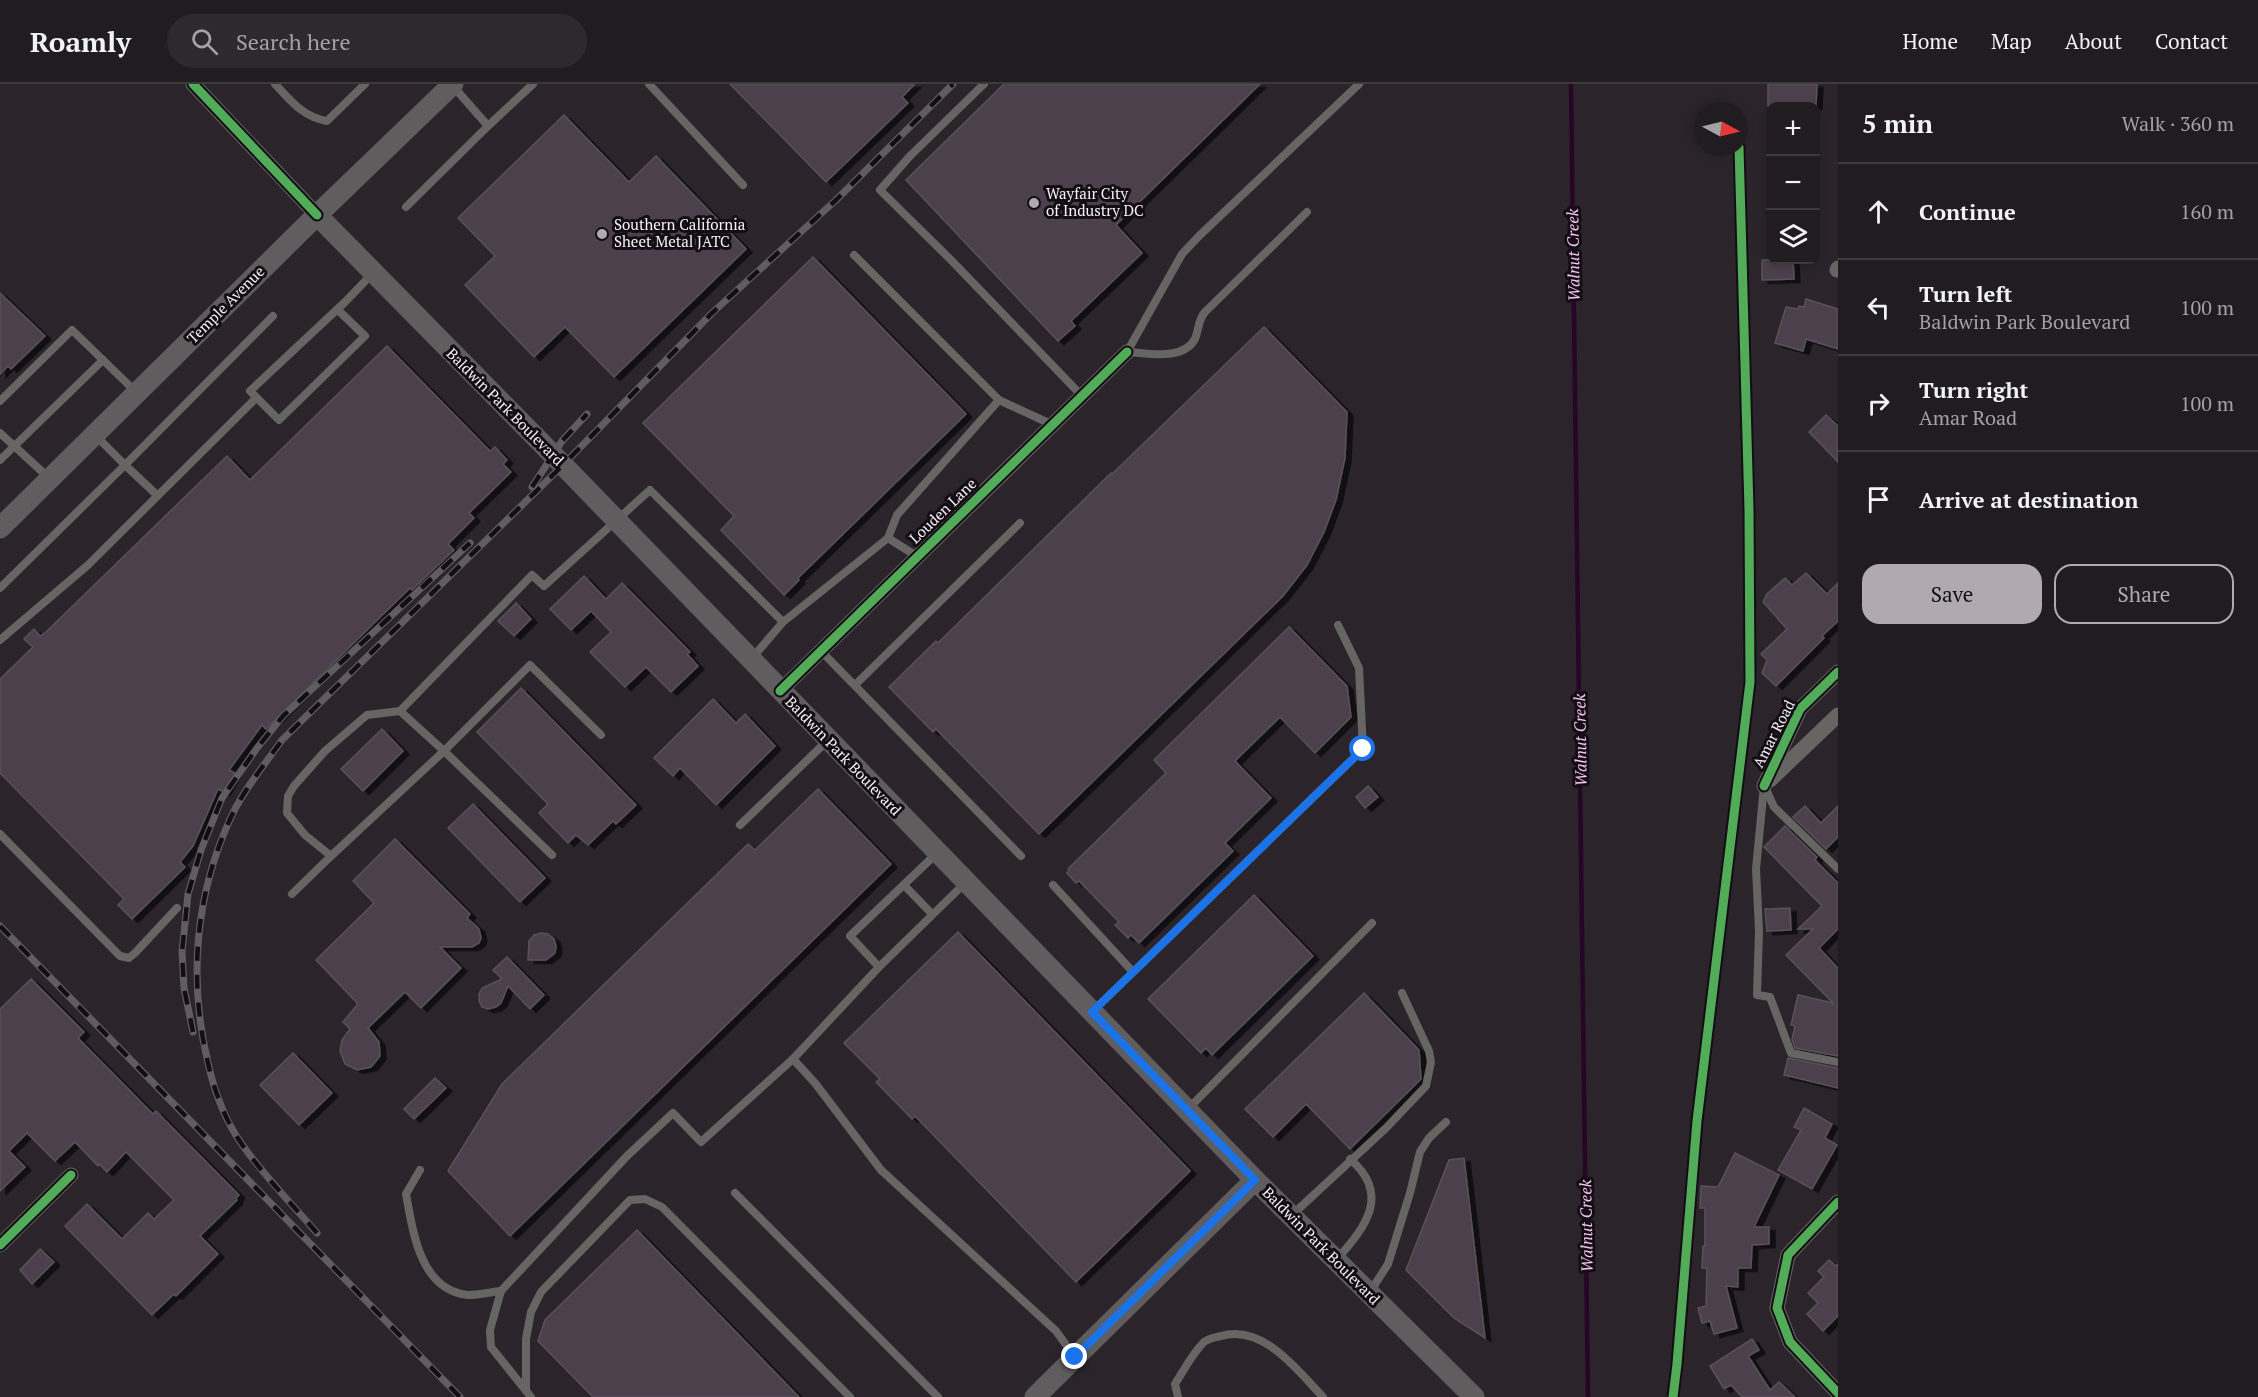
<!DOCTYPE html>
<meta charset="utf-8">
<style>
:root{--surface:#201c20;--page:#2d292d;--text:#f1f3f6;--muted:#a2a1a5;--line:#3d3a3e;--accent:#b1a9b0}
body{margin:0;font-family:"PT Serif",serif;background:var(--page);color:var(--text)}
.controls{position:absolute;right:18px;top:18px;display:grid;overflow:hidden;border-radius:12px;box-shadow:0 3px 9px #0003}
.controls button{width:54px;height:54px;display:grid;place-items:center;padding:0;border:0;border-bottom:2px solid var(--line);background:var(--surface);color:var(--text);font:30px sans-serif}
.compass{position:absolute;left:1694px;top:18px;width:54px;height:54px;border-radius:50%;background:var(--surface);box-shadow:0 3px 9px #0003;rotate:97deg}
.stop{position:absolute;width:18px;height:18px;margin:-14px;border:4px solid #1a73e8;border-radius:50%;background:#fff}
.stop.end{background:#1a73e8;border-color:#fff;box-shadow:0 2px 6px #0008}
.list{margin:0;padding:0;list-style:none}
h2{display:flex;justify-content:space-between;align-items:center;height:78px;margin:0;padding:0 24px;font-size:26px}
h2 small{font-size:20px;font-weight:400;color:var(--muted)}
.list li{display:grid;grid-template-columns:39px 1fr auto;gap:18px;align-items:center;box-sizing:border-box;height:96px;padding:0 24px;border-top:2px solid var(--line)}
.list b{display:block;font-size:22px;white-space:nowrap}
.list p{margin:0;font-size:20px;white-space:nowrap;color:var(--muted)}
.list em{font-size:20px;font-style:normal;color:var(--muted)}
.actions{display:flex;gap:12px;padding:18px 24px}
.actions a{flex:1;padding:14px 0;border:2px solid var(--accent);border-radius:18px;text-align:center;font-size:21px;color:var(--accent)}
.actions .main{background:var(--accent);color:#111}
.icon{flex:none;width:33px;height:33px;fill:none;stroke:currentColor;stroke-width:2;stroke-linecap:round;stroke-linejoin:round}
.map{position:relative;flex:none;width:1838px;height:1313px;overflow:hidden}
header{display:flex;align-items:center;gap:36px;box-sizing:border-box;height:84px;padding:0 30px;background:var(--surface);border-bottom:2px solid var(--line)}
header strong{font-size:28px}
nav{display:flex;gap:33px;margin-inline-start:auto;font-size:21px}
.search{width:420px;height:54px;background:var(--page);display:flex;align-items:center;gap:15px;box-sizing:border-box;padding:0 21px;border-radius:33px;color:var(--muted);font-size:22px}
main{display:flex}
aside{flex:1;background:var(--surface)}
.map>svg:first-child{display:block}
</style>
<header>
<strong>Roamly</strong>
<div class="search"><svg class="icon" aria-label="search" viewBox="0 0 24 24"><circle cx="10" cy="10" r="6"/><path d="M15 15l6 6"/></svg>Search here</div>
<nav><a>Home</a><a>Map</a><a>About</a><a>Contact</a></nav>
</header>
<main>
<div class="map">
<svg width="1838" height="1313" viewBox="0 0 1838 1313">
<defs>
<filter id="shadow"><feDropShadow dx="6" dy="3.5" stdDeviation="0" flood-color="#0009"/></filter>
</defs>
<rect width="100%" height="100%" fill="#2b252b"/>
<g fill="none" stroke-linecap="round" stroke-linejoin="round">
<!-- stream -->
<polyline stroke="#260526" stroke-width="4.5" points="1571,0 1588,1313"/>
</g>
<!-- building -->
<g fill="#4b404b" stroke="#585258" stroke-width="1.5" filter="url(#shadow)">
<polygon points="730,0 915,0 902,13 908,19 826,98"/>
<polygon points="1004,0 1260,0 1116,141 1142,169 1071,237 1075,242 1058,257 906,96"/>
<polygon points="1768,0 1817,0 1816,22 1768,22"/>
<polygon points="564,31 629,98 656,72 746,165 614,293 565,243 534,273 465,201 495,172 458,134"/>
<polygon points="813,173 966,330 798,494 799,496 784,511 721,446 734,432 643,339"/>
<polygon points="1762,176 1793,176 1794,195 1762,196"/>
<polygon points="0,209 45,252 11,285 8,282 0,290"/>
<polygon points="1806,215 1838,225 1838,265 1806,255 1803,267 1775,259 1786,223 1798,225 1799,222 1804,223"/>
<polygon points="1264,243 1347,328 1345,374 1336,416 1324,448 1307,481 1283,512 1039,750 936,645 933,648 889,603 936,557 938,559 1111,389 1112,390"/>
<polygon points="387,262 490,367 495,363 507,376 503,380 511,388 469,429 474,434 448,460 454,466 412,506 410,504 266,645 262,641 229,686 235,689 224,708 218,705 193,762 180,778 185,783 132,835 118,821 124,815 0,689 0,595 33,563 24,555 34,545 40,552 46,548 227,372 250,396"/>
<polygon points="1826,331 1838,342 1838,378 1809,348"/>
<polygon points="1806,489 1827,510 1838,499 1838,537 1822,552 1824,554 1776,602 1762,589 1767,576 1761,570 1787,545 1763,518 1767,510 1785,494 1792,501"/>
<polygon points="584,492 606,515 622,499 690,568 687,570 698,582 671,608 646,583 625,603 590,568 611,548 591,527 571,546 550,525"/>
<polygon points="516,519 531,535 514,552 498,537"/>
<polygon points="1289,543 1347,602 1351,633 1315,669 1280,633 1235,677 1271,714 1225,759 1233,767 1139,859 1131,851 1128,854 1115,841 1119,838 1079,797 1076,799 1067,789 1069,787 1068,785 1166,689 1154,676"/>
<polygon points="521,604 636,721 616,740 613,737 588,761 576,751 568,759 539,729 548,720 477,648"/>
<polygon points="713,615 736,639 745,630 775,662 716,721 680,684 673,692 654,674"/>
<polygon points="382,645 403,667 363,707 341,685"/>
<polygon points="1368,702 1378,713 1365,724 1356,713"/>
<polygon points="818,705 891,780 510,1152 448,1087 502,1000 748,760 755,766"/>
<polygon points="473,720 545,794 520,818 448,744"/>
<polygon points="1805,722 1821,739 1838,722 1838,753 1826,765 1793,733"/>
<polygon points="1785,742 1817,773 1815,776 1838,799 1838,845 1819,864 1838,884 1838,972 1795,964 1792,955 1795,942 1791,941 1798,911 1833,919 1786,871 1813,845 1798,845 1822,822 1764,763"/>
<polygon points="395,755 470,830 467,834 479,845 481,854 479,859 472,863 440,863 461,884 421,924 405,908 368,944 379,958 380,972 371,983 357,986 345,980 340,967 342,956 350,945 343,938 358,920 316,876 374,819 353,797"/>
<polygon points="1254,811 1313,872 1212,971 1206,964 1201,969 1148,915"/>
<polygon points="1790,824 1791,846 1767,847 1765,825"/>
<polygon points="958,848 1190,1087 1076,1198 915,1032 912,1035 876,998 880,995 844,959"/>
<polygon points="541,849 548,850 554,855 556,862 555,869 546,876 528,876 529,857 534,851"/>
<polygon points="507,873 544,911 530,925 508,902 501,919 496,923 488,925 482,923 479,917 479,910 482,904 502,895 493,886"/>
<polygon points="31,895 84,948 78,954 153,1030 156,1027 239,1111 236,1114 237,1116 200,1152 218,1170 176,1212 174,1210 152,1231 65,1142 87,1120 122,1155 148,1129 154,1135 174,1116 126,1068 107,1088 99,1080 98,1082 75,1058 55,1077 27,1049 9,1067 25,1083 0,1107 0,925"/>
<polygon points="1364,909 1419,966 1421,995 1350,1065 1306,1020 1273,1053 1245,1025"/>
<polygon points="293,969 332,1009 299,1041 260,1001"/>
<polygon points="1788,974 1838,984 1838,1004 1784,991"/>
<polygon points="435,994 446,1004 414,1035 404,1025"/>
<polygon points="1804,1024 1832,1040 1825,1054 1837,1061 1812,1105 1778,1086 1801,1046 1794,1043"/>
<polygon points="1735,1069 1779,1091 1754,1143 1769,1143 1769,1160 1752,1161 1751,1184 1738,1184 1738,1203 1726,1202 1737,1244 1714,1250 1710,1237 1702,1239 1698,1224 1706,1222 1707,1184 1702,1184 1703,1162 1705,1162 1705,1124 1700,1124 1701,1102 1718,1103"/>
<polygon points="1464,1074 1485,1254 1454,1234 1406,1186 1449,1076"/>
<polygon points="637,1146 799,1313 593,1313 538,1257 545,1236"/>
<polygon points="40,1165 54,1178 32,1200 20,1186"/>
<polygon points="1829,1176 1836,1182 1838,1180 1838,1232 1823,1247 1807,1230 1818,1219 1808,1209 1824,1193 1818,1187"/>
<polygon points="1752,1255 1759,1266 1748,1272 1770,1306 1779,1298 1795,1313 1742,1313 1731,1301 1724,1305 1710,1282"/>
</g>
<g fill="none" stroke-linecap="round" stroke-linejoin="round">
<!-- lane -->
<g stroke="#666563" stroke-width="8">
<path d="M275,0c16,17 28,33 52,37l38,-37"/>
<polyline points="649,0 743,101"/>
<polyline points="984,0 910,72 880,106 952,177 1082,312"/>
<polyline points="488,42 533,0"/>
<polyline points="406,123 488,42 453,2"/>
<path d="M1307,128l-102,100c-7,8 -6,17 -10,27 -12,22 -47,14 -68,13l55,-98 17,-18 160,-152"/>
<polyline points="854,171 999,316 897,431 888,454"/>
<polyline points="338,226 365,252 279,336 250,307 345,218 372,190"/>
<polyline points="999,316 1053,341"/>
<polyline points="0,317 72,246 136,308"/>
<polyline points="0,349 49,394"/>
<polyline points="96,352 125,381 273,232"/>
<polyline points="0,376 103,276"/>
<polyline points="0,504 125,381 157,411"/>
<polyline points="0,556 88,481 256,314"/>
<polyline points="821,567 1021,772"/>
<polyline points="753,573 783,538"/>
<polyline points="855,601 1020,439"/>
<polyline points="601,651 530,581 444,667 400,627 532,491 544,502 650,406 783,538 888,454 918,473"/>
<polyline points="1764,702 1756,785 1759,847 1757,911 1770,913 1791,969 1838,978"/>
<polyline points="1765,703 1774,723 1838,785"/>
<polyline points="740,741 827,657"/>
<polyline points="0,750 120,872 129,874 135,869 177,824"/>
<polyline points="331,772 305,751 287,729 288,712 294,702 325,667 367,631 400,627"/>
<polyline points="965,799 879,883 793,975 815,999 881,1086 1056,1247 1074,1272"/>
<polyline points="904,801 932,830"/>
<polyline points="1053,801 1133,888"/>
<polyline points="292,810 331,772 444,667 552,771"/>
<polyline points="879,883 850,852 936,770"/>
<polyline points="1093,927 1363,665 1359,584 1338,541"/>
<polyline points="1188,1025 1372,839"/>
<path d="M420,1086l-14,24c7,38 14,96 62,101 11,0 23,-3 33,-4"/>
<polyline points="735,1109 938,1313"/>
<polyline points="1292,1131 1386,1044 1426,1002 1431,978 1429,967 1402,909"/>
<path d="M1337,1175c29,-32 54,-65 13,-100"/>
<polyline points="1370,1208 1388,1180 1410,1109 1420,1068 1429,1054 1446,1038"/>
<polyline points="526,1306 526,1255 531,1228 541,1208 630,1116 645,1115 662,1123 850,1313"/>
<polyline points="531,1313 491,1263 490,1246 501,1207 627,1072 673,1029 701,1058 793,975"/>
<path d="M1178,1313l-3,-13c9,-14 17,-30 29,-42 5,-4 12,-5 17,-6 43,-12 77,35 102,61"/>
</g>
<!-- street -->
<g stroke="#666563" stroke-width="15">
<polyline points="193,0 317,131"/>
<polyline points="1837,186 1838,184"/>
<polyline points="780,607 1127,268"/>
<polyline points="1770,696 1838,631"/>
<polyline points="1764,702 1800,625 1838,588"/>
<polyline points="1838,1118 1788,1171 1777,1224 1790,1258 1838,1309"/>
<polyline points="0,1161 71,1091"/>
</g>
<!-- secondary -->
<g stroke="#605d5e" stroke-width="21">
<polyline points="317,131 563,381 1255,1096 1474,1313"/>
<polyline points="0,444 317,131 453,0"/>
<polyline points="1035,1313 1255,1096"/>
</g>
<defs>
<g id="rail">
<polyline points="532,403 562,357 587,330"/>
<polyline points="0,842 460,1313"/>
<polyline points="193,948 184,904 182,868 188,810 201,766 222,714 257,664 283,632 470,459"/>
<path d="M317,1149c-25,-29 -54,-58 -76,-90 -16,-23 -27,-53 -33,-80 -20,-84 -13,-169 24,-248 13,-27 33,-51 50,-75l281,-275 149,-152 124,-113 117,-116"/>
</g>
</defs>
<!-- rail casing -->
<use href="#rail" stroke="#605c5f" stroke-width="7"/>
<!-- rail -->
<use href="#rail" stroke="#130e13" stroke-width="4.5" stroke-dasharray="14" stroke-linecap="butt"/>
<defs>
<g id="cycleway">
<polyline points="193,0 317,131"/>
<polyline points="780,607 1127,268"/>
<polyline points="1764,702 1800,625 1838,588"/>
<polyline points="1838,1118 1788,1171 1777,1224 1790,1258 1838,1309"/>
<polyline points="0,1161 71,1091"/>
<polyline points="1673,1313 1677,1280 1697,1037 1750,598 1749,426 1739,63"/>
</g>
</defs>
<!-- cycleway casing -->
<use href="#cycleway" stroke="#130e13" stroke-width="13"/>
<!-- cycleway -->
<use href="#cycleway" stroke="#51ab58" stroke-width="9"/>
</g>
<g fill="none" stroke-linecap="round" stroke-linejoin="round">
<!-- route -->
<polyline stroke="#1a73e8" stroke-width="8" points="1075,1273 1255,1096 1092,928 1363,665"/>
</g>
<!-- markers -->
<g fill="#b1a9b0" stroke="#130e13" stroke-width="2">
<circle cx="1034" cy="119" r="6"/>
<circle cx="602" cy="150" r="6"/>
</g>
<g text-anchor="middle" stroke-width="6" stroke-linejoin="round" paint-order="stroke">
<!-- poi labels -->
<g font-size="15" fill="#f9f0f8" stroke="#130e13" text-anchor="start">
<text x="1046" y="115">Wayfair City<tspan x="1046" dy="17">of Industry DC</tspan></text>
<text x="614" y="146">Southern California<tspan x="614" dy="17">Sheet Metal JATC</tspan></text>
</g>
<!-- street labels -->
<g font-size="15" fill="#f9f0f8" stroke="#130e13">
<text transform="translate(226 221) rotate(-45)" y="5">Temple Avenue</text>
<text transform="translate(505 323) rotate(45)" y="5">Baldwin Park Boulevard</text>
<text transform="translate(943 427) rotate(-44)" y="5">Louden Lane</text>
<text transform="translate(1774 650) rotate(-63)" y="5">Amar Road</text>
<text transform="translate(843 672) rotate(46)" y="5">Baldwin Park Boulevard</text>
<text transform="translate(1321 1162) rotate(45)" y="5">Baldwin Park Boulevard</text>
</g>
<!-- water labels -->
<g font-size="16" font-style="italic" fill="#f8c3f4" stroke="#130e13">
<text transform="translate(1573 171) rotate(-91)" y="6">Walnut Creek</text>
<text transform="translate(1580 656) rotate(-91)" y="6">Walnut Creek</text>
<text transform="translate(1586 1142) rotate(-91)" y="6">Walnut Creek</text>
</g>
</g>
</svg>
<div class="controls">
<button>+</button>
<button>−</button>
<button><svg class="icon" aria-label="layers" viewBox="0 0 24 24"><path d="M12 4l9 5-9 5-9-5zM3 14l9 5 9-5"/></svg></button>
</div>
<svg class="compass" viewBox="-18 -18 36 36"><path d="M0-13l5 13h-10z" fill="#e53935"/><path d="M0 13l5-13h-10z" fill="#a2a1a5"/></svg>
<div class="stop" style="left:1363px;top:665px"></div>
<div class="stop end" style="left:1075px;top:1273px"></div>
</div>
<aside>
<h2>5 min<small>Walk · 360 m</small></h2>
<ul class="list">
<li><svg class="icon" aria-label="ahead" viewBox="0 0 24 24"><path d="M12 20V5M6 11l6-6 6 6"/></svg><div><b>Continue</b></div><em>160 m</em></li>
<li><svg class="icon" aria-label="left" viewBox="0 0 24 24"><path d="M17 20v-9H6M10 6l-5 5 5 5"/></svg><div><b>Turn left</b><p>Baldwin Park Boulevard</p></div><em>100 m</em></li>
<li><svg class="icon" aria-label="right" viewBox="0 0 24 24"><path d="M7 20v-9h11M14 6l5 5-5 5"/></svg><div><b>Turn right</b><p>Amar Road</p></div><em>100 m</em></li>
<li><svg class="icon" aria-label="arrive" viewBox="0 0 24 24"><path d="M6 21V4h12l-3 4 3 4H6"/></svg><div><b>Arrive at destination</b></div></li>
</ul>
<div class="actions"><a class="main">Save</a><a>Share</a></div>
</aside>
</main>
